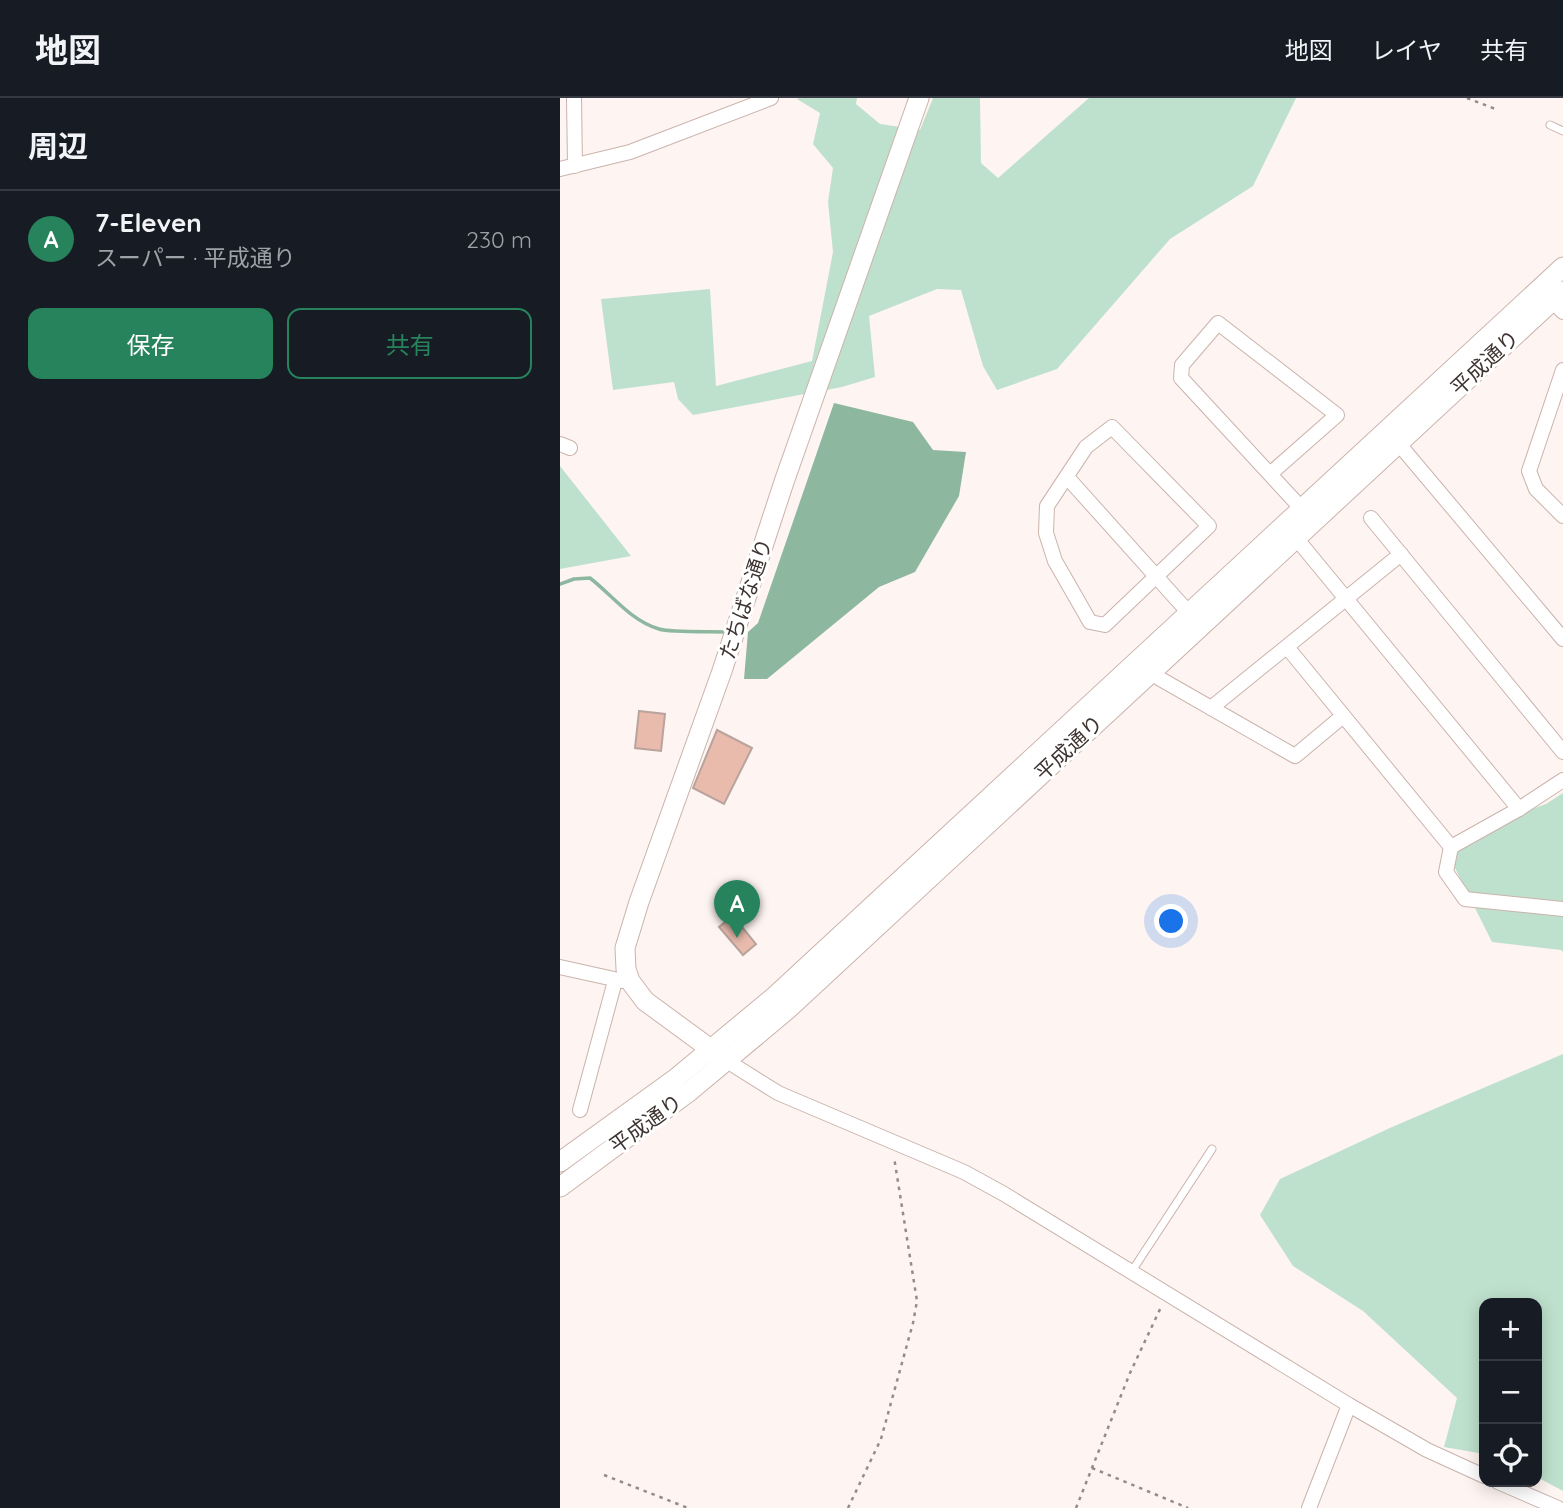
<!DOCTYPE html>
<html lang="ja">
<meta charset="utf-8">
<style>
:root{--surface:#171b24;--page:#242831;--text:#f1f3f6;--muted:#9ea1a6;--line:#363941;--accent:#26835b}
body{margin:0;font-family:Quicksand,"Noto Sans JP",sans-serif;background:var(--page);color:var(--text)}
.controls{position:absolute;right:21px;bottom:21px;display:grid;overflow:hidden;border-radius:14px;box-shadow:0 4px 18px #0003}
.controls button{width:63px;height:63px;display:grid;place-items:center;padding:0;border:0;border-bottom:2px solid var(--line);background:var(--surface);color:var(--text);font:35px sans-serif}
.you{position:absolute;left:612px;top:824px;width:24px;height:24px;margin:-18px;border:5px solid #fff;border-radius:50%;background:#1a73e8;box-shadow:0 0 0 10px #1a73e833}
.badge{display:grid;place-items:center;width:46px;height:46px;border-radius:50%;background:var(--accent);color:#fff;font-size:23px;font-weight:700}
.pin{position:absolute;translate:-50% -58px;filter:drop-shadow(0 2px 4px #0008)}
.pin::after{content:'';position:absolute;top:37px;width:24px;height:21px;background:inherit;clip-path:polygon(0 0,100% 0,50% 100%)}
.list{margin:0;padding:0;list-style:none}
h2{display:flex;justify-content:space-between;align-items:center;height:91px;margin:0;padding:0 28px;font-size:30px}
h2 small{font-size:23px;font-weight:400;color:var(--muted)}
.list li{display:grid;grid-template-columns:46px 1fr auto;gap:21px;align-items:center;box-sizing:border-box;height:98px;padding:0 28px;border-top:2px solid var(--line)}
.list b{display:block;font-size:26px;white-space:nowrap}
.list p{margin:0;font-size:23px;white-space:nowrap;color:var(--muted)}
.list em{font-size:23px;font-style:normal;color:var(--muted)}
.actions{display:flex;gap:14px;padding:21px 28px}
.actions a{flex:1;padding:16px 0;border:2px solid var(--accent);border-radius:14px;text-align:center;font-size:24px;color:var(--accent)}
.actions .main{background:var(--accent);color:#fff}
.icon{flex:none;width:38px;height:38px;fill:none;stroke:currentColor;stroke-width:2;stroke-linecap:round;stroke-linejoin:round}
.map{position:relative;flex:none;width:1003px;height:1410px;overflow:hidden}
header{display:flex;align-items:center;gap:42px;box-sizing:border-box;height:98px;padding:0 35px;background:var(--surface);border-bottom:2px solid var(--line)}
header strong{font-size:33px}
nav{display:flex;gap:38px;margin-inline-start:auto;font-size:24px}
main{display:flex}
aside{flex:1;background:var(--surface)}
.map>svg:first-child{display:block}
</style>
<header>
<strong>地図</strong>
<nav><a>地図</a><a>レイヤ</a><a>共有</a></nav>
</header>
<main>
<aside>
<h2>周辺<small></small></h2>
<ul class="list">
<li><span class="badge">A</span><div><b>7-Eleven</b><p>スーパー · 平成通り</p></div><em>230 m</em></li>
</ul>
<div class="actions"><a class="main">保存</a><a>共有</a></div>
</aside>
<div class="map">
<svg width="1003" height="1410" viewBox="0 0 1003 1410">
<rect width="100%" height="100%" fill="#fef4f1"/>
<!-- green -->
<g fill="#bee1cd">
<polygon points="240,0 297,0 296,6 320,26 360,32 373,0 420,0 421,65 438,80 529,0 736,0 693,88 610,141 497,271 437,292 423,268 401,192 377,191 309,218 315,279 282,289 133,317 118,301 114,284 53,292 41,201 150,191 156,288 252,263 273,154 268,104 273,70 253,46 260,15 237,1"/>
<polygon points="0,368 71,458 0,471"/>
<polygon points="1003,695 1003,854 1001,852 932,844 890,760 934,725 986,706"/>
<polygon points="1003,956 1003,1393 977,1379 977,1205 924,1205 924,1356 884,1349 897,1300 803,1213 733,1168 700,1117 720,1081 832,1029"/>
</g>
<!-- water -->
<polygon fill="#8eb7a0" points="274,305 353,324 373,352 406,354 399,398 355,474 319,489 207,581 184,581 188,534 198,525"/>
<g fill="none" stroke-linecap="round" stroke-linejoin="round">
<!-- stream -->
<path stroke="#8eb7a0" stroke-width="3.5" d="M0,486l14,-5 16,-1c22,17 41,43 69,51 13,4 55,2 71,3"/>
</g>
<!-- building -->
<g fill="#e8bbad" stroke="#b9a39c" stroke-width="2">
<polygon points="79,613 105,616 101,653 75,650"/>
<polygon points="157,632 192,650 164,706 133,690"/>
<polygon points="173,818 196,846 183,857 159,829"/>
</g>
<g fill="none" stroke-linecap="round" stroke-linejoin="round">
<defs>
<g id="lane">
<polyline points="990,27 1003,33"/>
<polyline points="572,1173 652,1051"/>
</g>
<g id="street">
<polyline points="14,0 15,68"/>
<polyline points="0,71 70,54 211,0"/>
<polyline points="992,203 1003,214"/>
<polyline points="1003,272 969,373 976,391 1003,418"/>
<polygon points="552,329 649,428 545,527 530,524 495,463 486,435 487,408 526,349"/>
<polyline points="838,345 1003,541"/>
<polyline points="0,346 10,350"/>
<polyline points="710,376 777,317 658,225 622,267 621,280 742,411"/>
<polyline points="507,379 629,515"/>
<polyline points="811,420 1003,654"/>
<polyline points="736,440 959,711"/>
<polyline points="727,549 891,749 959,711 1003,682"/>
<polyline points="590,575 735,658 783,618"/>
<polyline points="651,610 841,456"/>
<polyline points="891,749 886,774 905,801 1003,811"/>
<polyline points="0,869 63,883"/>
<polyline points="167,963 218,995 404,1074 444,1096 789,1307 867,1352 924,1378"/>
<polyline points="20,1012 55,883"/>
<polyline points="938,1384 998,1410"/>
<polyline points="749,1410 789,1307"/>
</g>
<g id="secondary">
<polyline points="160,958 85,903 70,883 66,871 65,850 79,804 162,573 224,384 359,0"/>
<polyline points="0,1064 115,981 215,898 1003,169"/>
<polyline points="0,1089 130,993 227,912 1003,193"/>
</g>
</defs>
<!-- lane casing -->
<use href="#lane" stroke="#cab3ac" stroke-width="9"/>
<!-- street casing -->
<use href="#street" stroke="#cab3ac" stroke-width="16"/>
<!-- secondary casing -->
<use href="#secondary" stroke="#cab3ac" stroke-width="21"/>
<!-- path -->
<g stroke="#958b88" stroke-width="2.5" stroke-dasharray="3.5 5" stroke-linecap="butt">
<polyline points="907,0 938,12"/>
<polyline points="532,1370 628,1410"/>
<polyline points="44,1377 128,1410"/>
<polyline points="288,1410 321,1341 353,1225 357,1203 334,1059"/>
<polyline points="516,1410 570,1275 602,1207"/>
</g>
<!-- lane -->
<use href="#lane" stroke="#fff" stroke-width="7"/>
<!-- street -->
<use href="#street" stroke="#fff" stroke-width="14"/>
<!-- secondary -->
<use href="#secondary" stroke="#fff" stroke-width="19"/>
</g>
<g text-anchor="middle" stroke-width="6" stroke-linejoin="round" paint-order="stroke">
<!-- street labels -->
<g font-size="21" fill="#3e3532" stroke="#fff">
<text transform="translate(925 265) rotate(-43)" y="7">平成通り</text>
<text transform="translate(186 501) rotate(-72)" y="7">たちばな通り</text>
<text transform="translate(509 650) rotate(-43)" y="7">平成通り</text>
<text transform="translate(86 1026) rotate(-36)" y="7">平成通り</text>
</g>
</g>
</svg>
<div class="controls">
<button>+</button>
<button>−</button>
<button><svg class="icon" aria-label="locate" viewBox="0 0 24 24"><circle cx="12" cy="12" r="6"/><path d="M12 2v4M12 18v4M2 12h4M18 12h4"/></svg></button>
</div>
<div class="you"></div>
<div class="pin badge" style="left:177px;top:840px">A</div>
</div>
</main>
